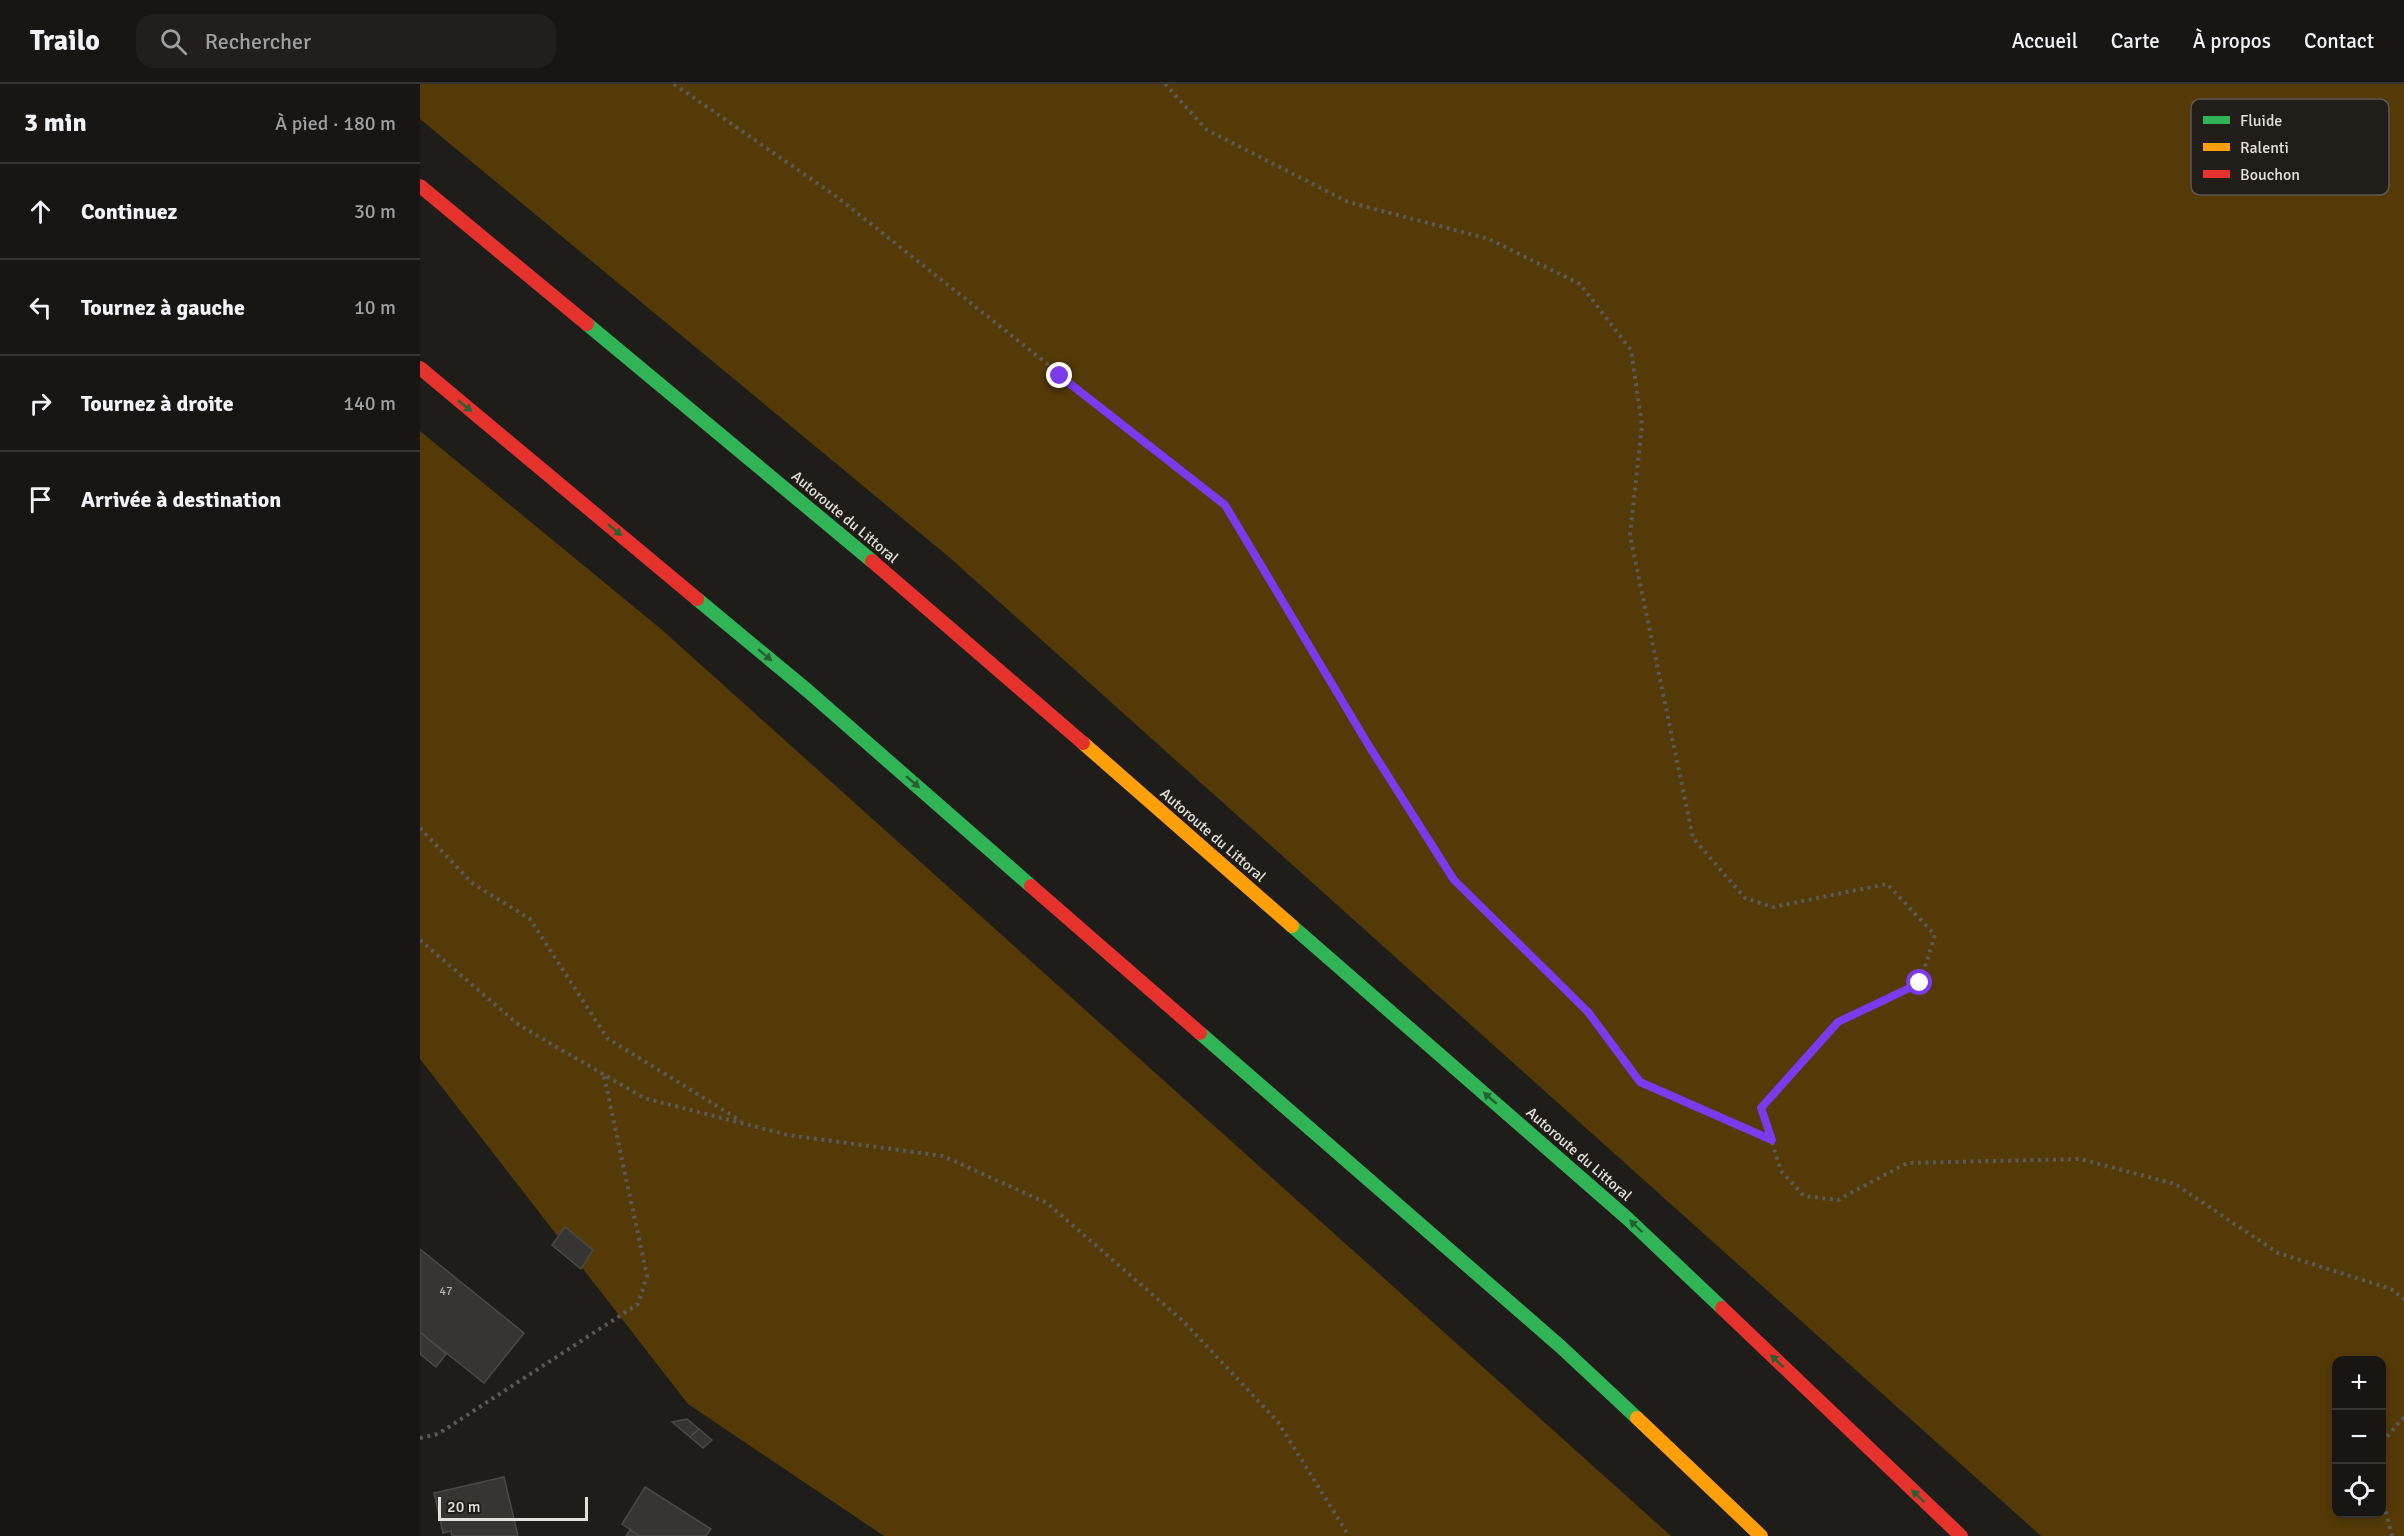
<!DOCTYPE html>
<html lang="fr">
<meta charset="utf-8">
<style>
:root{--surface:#171614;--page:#201f1d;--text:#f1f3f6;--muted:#9e9fa0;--line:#363534}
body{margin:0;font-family:Signika,sans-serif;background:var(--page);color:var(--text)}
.controls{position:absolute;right:18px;bottom:18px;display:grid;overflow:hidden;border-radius:12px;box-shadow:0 3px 9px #0003}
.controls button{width:54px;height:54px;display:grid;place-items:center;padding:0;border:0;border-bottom:2px solid var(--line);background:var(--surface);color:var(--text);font:30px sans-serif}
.scale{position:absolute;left:18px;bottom:15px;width:150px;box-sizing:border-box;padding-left:6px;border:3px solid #e4e1dd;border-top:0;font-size:16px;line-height:21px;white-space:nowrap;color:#e4e1dd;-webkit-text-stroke:4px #211d18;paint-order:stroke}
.stop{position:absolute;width:18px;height:18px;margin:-14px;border:4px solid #7c3aed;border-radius:50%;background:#fff}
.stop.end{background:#7c3aed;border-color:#fff;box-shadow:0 2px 6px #0008}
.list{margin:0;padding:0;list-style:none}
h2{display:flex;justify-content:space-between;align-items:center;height:78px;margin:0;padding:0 24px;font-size:26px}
h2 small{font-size:20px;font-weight:400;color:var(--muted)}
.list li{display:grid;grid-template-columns:39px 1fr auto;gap:18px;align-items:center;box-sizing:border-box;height:96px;padding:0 24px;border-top:2px solid var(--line)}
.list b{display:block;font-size:22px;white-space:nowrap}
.list em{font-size:20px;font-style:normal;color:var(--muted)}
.icon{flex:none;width:33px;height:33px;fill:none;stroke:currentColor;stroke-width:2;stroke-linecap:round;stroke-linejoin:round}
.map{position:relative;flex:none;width:1984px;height:1452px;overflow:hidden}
header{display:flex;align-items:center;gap:36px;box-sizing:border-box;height:84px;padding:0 30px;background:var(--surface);border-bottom:2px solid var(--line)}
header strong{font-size:28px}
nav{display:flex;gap:33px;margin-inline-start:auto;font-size:21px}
.search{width:420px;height:54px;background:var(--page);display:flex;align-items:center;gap:15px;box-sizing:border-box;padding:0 21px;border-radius:18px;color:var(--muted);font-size:22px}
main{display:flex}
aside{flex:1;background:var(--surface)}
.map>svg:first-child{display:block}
</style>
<header>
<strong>Trailo</strong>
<div class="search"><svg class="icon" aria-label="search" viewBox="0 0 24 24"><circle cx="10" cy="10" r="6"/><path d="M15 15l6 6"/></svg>Rechercher</div>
<nav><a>Accueil</a><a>Carte</a><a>À propos</a><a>Contact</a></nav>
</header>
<main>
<aside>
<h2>3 min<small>À pied · 180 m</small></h2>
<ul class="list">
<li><svg class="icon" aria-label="ahead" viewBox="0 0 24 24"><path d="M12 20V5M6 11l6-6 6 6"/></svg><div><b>Continuez</b></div><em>30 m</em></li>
<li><svg class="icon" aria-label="left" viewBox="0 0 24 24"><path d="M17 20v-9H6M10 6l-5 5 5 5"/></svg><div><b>Tournez à gauche</b></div><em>10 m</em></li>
<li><svg class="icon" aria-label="right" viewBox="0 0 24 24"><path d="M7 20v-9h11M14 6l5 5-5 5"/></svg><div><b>Tournez à droite</b></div><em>140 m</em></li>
<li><svg class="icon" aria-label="arrive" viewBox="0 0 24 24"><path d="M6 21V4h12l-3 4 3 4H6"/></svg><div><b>Arrivée à destination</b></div></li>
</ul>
</aside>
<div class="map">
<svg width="1984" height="1452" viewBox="0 0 1984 1452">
<rect width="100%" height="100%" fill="#1f1d1a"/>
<!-- green -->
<g fill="#533a07" fill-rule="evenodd">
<path d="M0,0h1984v1452h-363l-1092,-979 -529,-438zM1962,1276v154h-46v-154z"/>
<polygon points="0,347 241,545 1251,1452 464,1452 268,1320 0,975"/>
</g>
<!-- building -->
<g fill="#363532" stroke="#4a4947" stroke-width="1.5">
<polygon points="145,1143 173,1166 161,1185 132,1161"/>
<polygon points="0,1165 104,1249 64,1299 0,1248"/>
<polygon points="0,1248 26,1270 16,1283 0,1270"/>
<polygon points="267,1335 279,1345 270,1353 252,1338"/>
<polygon points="279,1345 292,1356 283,1364 270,1353"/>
<polygon points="84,1393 98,1452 32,1452 31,1447 23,1449 14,1409"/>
<polygon points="225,1403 291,1445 286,1452 220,1452 202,1440"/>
<polygon points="210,1446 220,1452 206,1452"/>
</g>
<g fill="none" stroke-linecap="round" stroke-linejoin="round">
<!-- path -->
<g stroke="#5a5958" stroke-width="4" stroke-dasharray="3 4.5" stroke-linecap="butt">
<polyline points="254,0 417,113 805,421 949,662 1034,796 1168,928 1220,998 1351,1056"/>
<polyline points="745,0 787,46 928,118 1069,155 1160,200 1211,266 1222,341 1210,451 1273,754 1325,814 1353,823 1467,800 1515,851 1500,899 1418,938 1341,1024 1361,1087 1384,1112 1418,1116 1487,1079 1660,1075 1755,1100 1858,1169 1971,1205 1984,1215"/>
<polyline points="0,744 52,799 110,835 187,954 321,1037"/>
<polyline points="0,856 99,941 224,1014 368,1051 523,1072 627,1119 763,1237 858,1338 929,1452"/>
<polyline points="0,1354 18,1350 218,1220 227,1192 184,992"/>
<polyline points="1962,1358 1984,1333"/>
<polyline points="1962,1413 1972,1452"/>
</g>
<!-- fast -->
<g stroke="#30b455" stroke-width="14">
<polyline points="167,240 452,477"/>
<polyline points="277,515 388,607 611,802"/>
<polyline points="872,842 1208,1135 1302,1224"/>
<polyline points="780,949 1141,1263 1217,1334"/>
</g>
<!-- slow -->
<g stroke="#ff9f0a" stroke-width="14">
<polyline points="663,659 872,842"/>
<polyline points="1217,1334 1341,1452"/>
</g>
<!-- jam -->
<g stroke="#e5322d" stroke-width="14">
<polyline points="0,102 167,240"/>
<polyline points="0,284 277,515"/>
<polyline points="452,477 663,659"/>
<polyline points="611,802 780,949"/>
<polyline points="1302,1224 1541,1452"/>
</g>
</g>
<!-- one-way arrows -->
<defs><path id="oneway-solid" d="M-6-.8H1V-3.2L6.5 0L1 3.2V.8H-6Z" transform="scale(1.5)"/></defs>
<g fill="#286133">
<use href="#oneway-solid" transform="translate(45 322) rotate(40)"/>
<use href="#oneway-solid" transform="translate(195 446) rotate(40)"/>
<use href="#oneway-solid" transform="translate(345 571) rotate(40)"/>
<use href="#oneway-solid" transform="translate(493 698) rotate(41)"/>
<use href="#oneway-solid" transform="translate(1070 1014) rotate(-139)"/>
<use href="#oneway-solid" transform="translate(1216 1142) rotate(-136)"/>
<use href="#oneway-solid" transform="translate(1357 1277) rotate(-136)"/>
<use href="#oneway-solid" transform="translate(1498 1412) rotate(-136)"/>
</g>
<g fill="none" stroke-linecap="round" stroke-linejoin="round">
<!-- route -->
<polyline stroke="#7c3aed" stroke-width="8" points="640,292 805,421 949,662 1034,796 1168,928 1220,998 1352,1056 1341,1024 1418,938 1500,899"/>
</g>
<g text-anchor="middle" stroke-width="5" stroke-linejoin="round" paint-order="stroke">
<!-- number labels -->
<g font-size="12" fill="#b8b6b2">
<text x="26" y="1211">47</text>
</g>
<!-- street labels -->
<g font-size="15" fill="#e4e1dd" stroke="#211d18">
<text transform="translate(425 433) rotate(40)" y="5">Autoroute du Littoral</text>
<text transform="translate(793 751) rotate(41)" y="5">Autoroute du Littoral</text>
<text transform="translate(1159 1070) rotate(41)" y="5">Autoroute du Littoral</text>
</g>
</g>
<!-- legend -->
<rect x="1771" y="15" width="198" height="96" rx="9" fill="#211d18" stroke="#5c5853" stroke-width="1.5"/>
<rect x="1783" y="32" width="27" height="8" fill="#30b455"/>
<rect x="1783" y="59" width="27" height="8" fill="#ff9f0a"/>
<rect x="1783" y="86" width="27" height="8" fill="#e5322d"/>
<g font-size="16" fill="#e4e1dd">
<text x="1820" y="42">Fluide</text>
<text x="1820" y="69">Ralenti</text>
<text x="1820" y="96">Bouchon</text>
</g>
</svg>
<div class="controls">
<button>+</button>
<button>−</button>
<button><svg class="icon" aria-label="locate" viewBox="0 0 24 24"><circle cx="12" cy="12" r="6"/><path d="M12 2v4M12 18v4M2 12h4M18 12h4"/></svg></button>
</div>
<div class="scale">20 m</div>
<div class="stop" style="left:1500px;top:899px"></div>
<div class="stop end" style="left:640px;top:292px"></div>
</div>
</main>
